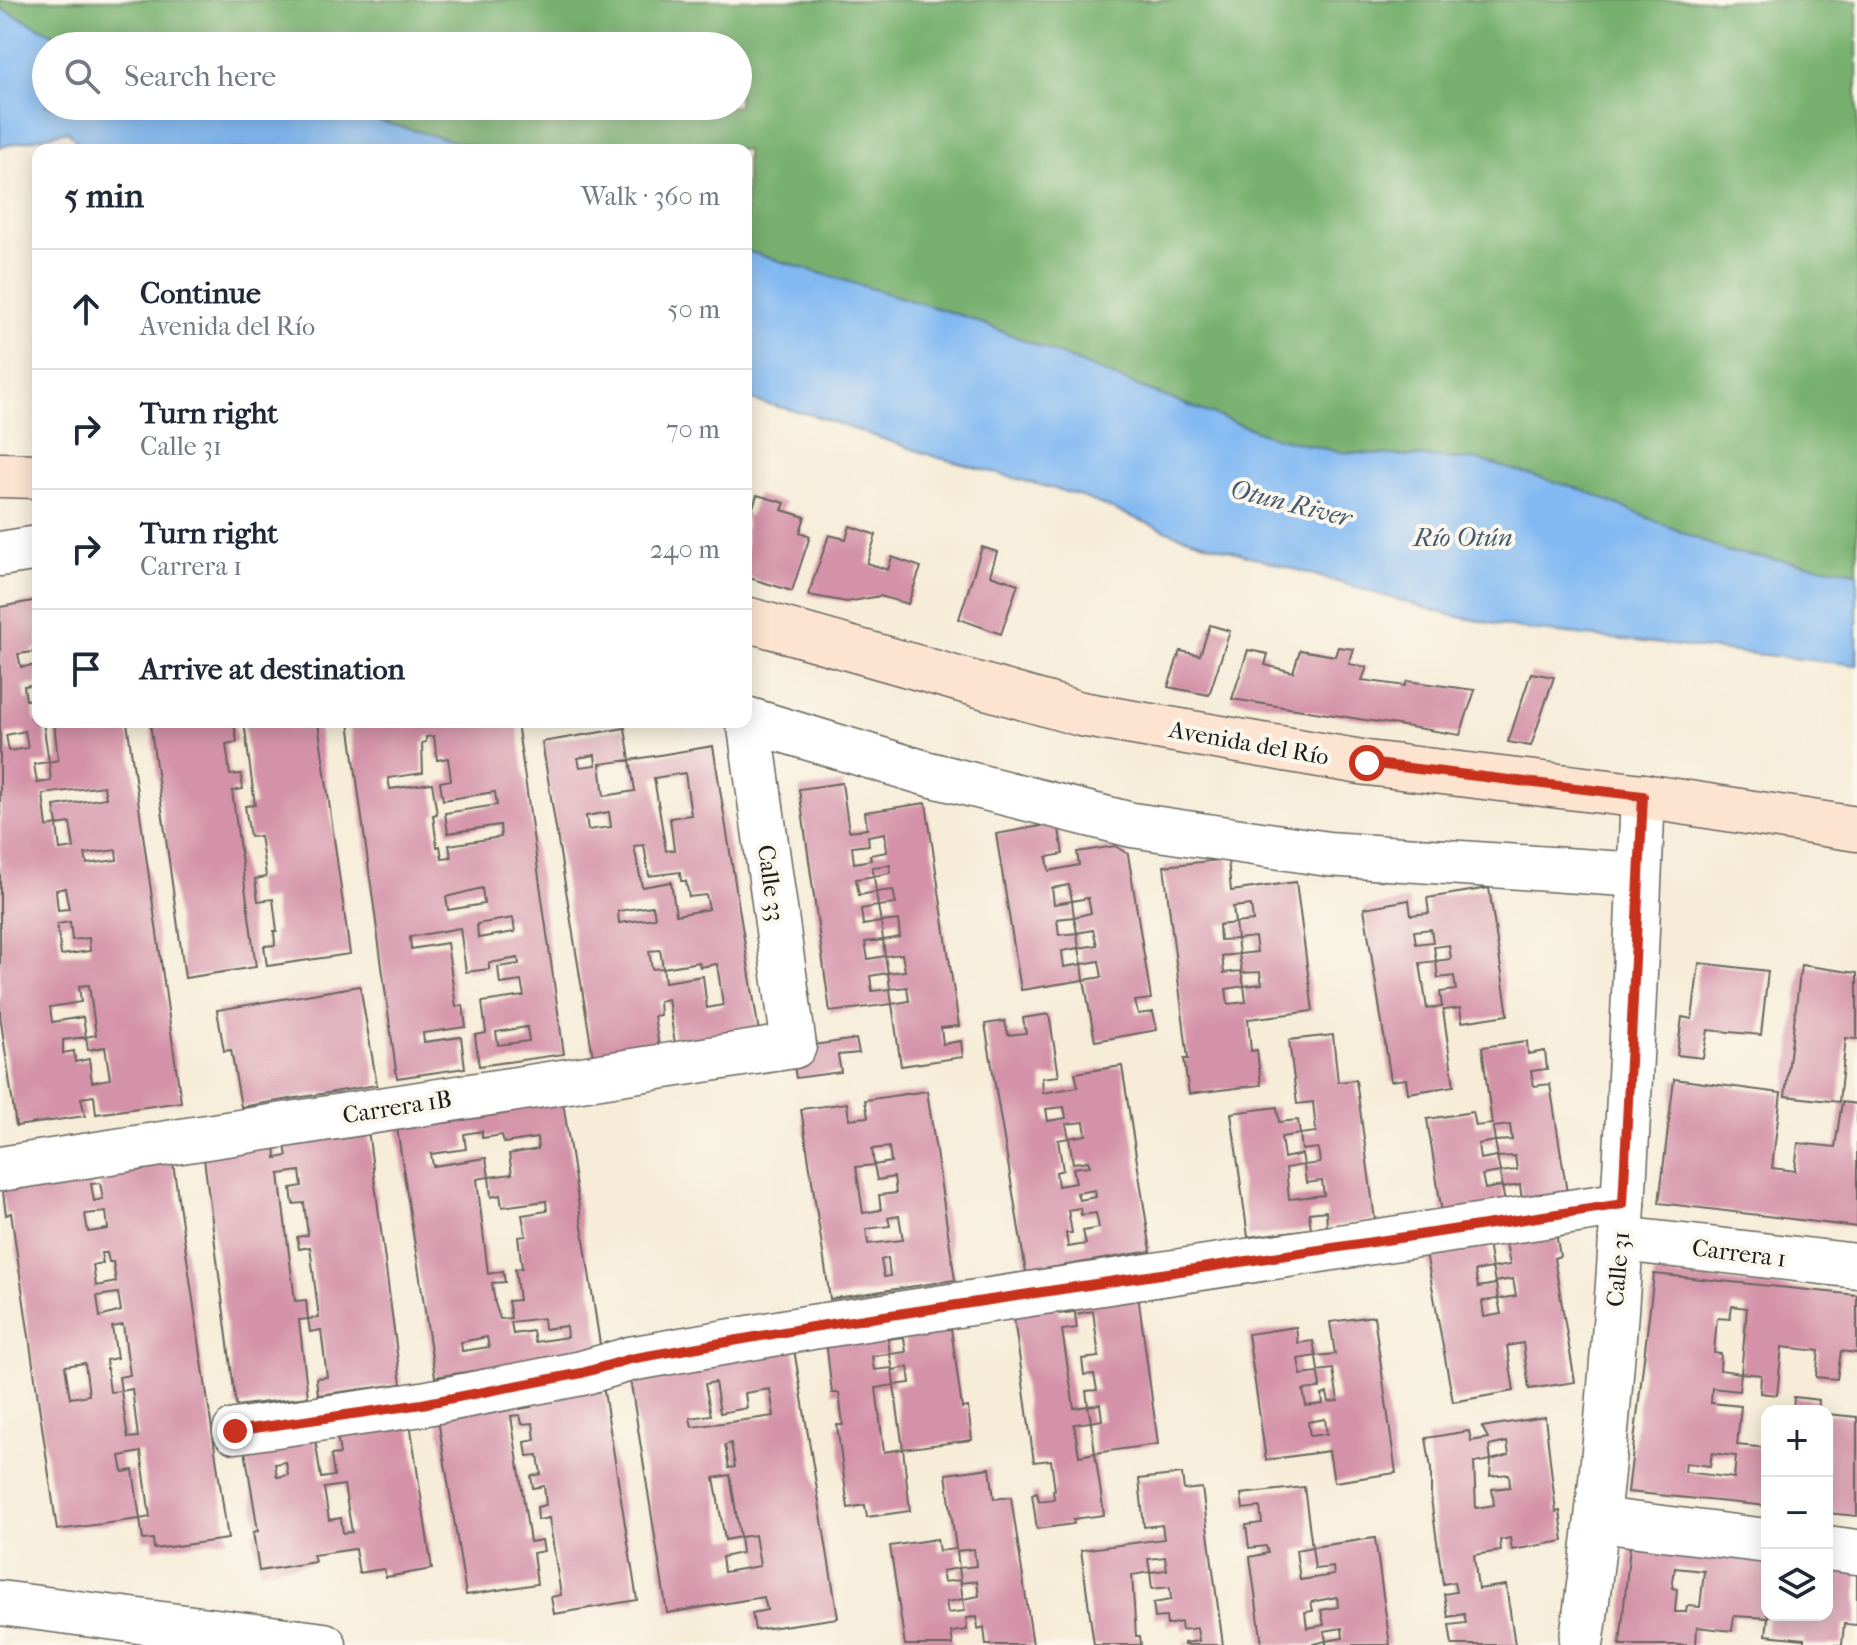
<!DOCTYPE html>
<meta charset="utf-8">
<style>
:root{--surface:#fff;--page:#f6f6f7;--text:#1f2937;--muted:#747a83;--line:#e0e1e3}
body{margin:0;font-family:"IM FELL French Canon",serif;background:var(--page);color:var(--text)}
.controls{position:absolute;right:24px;bottom:24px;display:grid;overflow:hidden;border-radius:16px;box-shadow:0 4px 20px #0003}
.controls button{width:72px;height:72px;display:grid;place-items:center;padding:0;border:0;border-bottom:2px solid var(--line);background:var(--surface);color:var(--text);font:40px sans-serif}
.stop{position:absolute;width:24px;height:24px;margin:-18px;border:6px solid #c8321e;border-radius:50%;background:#fff}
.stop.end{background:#c8321e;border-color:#fff;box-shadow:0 2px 8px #0008}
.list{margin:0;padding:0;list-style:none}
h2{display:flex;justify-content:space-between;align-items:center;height:104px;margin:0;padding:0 32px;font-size:34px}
h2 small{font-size:26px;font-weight:400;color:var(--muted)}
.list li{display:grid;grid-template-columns:52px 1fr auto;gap:24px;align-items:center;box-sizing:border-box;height:120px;padding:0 32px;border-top:2px solid var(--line)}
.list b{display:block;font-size:30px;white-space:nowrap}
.list p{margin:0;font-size:26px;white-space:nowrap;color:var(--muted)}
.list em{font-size:26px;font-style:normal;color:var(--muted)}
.icon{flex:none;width:44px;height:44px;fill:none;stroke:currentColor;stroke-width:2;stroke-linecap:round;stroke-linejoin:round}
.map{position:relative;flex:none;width:1857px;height:1645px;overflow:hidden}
.search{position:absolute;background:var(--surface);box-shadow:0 4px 20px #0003;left:32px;top:32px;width:720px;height:88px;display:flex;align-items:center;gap:20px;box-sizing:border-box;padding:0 28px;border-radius:44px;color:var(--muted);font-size:30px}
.panel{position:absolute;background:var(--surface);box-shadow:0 4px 20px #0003;left:32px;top:144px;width:720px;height:584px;border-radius:16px}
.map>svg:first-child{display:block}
</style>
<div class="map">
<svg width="1857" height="1645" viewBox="0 0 1857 1645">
<rect width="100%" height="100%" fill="#fbf7ec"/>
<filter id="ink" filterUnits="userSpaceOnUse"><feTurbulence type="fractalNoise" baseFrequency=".0125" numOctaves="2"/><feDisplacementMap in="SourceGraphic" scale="16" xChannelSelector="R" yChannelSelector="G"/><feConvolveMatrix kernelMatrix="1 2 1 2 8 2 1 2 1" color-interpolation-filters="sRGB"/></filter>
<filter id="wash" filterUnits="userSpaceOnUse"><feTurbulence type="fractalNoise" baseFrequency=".006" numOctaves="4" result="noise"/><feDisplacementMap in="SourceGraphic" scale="32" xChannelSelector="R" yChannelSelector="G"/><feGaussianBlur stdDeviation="1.8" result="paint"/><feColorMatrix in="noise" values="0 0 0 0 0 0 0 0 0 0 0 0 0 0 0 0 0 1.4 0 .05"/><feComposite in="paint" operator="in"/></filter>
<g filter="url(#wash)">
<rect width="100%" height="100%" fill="#f6ecd8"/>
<!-- forest -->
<polygon fill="#77b06e" stroke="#4a6645" stroke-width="2" points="0,0 1857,0 1857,572 1728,552 1583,491 1478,460 1339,452 1273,437 1163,396 966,317 746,251 746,150 487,150 360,116 279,113 240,106 738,106 738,46 78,46 0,8"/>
<!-- water -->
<g fill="#82b9f2" stroke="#4f6a87" stroke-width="2">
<polygon points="0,8 78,46 46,46 46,106 240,106 279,113 360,116 487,150 83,150 68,131 0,147"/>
<polygon points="746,251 966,317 1163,396 1273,437 1339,452 1478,460 1583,490 1728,552 1857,572 1857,665 1521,629 1449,615 1175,534 1077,495 936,457 812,415 746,399"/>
</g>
<g id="blocks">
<!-- building -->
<g fill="#d492a8" fill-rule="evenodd">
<polygon points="757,495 785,503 782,510 805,517 800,532 810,536 792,591 746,577 746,515 750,516"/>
<polygon points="850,526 876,535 867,563 888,570 892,557 921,567 908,604 880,596 847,602 808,595 829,535 846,539"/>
<polygon points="982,547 997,552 990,575 1018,584 1001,634 959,619"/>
<path d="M38,600v48l-5,1v3l-15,2 3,13 17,-2v19l-14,2 2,14 6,-1 3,22 8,1 6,40 -15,2 3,19 14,-2 -2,-19 9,-2 -4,-38h73l54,380 -85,12 -2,-18 -13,2 4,18 -69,10 -16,-111v-408zM25,731l3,17 -19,3 -3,-16zM104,786l2,12 -52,8 3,19 13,-2 4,25 -14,2 -3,-25 -10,2 -4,-33zM116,850l1,10 -30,4 -2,-10zM65,888l4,21 -11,1 -2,-20zM70,922l2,18 17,-2 1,13 -29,4 -4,-31zM89,985l7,50 -10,2 2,13 17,-3 5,32 -18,3 -3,-23 -14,3 -1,-11 -11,2v-13l23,-3 -3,-20 -31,5 -2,-15 31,-5 -2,-16z"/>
<polygon points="1210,625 1230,631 1209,695 1168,687 1180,651 1200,655"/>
<polygon points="1338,647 1354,649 1349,664 1367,667 1362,680 1405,686 1407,681 1475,690 1460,735 1232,699 1248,650 1268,654 1265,665 1293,672 1300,650 1335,656"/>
<polygon points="1531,673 1554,677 1531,746 1508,742"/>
<polygon points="150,722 234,723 237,742 226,744 230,775 241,774 243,789 232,791 256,967 185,978"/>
<polygon points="244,722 318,722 350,954 267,966 264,946 275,945 274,931 277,931 273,899 258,901 255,879 266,877 265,868 260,836 250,837 245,806 255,805"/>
<path d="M349,722h168l47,332 -85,12 -4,-31 11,-2 -4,-31 42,-6 -3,-15 -21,3 -2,-17 21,-3 -1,-6 -29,5v6l-23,3 -6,-44 -50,9 1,12 36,-6 9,64 7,-2 3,22 -43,6 1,9 37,-5 4,31 -68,10zM434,736l3,24 11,-2 3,22 -11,2 3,18 52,-8 2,13 -52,8 3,20 52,-8 1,12 -52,8 2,12 -9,1 -2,-12 -3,1 -4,-32 4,-1 -5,-31 -42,6 -2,-11 35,-5 -1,-30 4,-1v-5zM482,888l2,16 -36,6 -2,-13zM513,918l2,14 -37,6 -1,-14zM527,1027l2,14 -31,4 -2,-13z"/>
<path d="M625,728l5,32 -30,4 4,32 31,-5 -5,-31 83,-14 46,286 -84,12 -7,-45 -9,2 1,14 -6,1 5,31 -66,10 -51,-315zM595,755l1,10 -16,2 -2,-9zM685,773l6,42 -21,3 4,32 -8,1 -12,-73zM609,812l2,15 -23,3 -2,-14zM644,845l5,31 31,-4 1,9h5l3,16 17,-2 3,14 -33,6 -5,-33 -29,5 -8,-41zM653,906l2,12 -36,5 -1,-12zM660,950l3,18 36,-6 1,5 17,-3 6,41 -16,3 -4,-32 -38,6 -2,-14 -11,1 -3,-18z"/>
<path d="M842,783l7,48 18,-2 -2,-17 61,-9 33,223 -18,2 2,16 18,-3 2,16 -62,9 -9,-62 17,-3 -2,-14 -17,2 -2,-16 -18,3 2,15 18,-2 2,15 -62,8 -31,-223zM885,833l2,19 -17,3 1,5 -17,3 -2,-16 17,-2 -1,-9zM890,865v8l-16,3 -2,-9zM874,876l2,16 17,-2 3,14 -18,2 3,16 -18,3 -2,-16 17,-3 -2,-14 -17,3 -3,-16zM898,920l2,17 -17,3 2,16 -17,3 -3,-17 18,-2 -2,-18zM902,954l3,17 -17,2 -3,-17z"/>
<path d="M1058,823l5,31 -16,3 2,14 30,-6 -2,-13 38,-6 13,8 23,145 -16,2 3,13 15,-2 4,18 -62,11 -11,-61 -63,10 -25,-156zM1069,885l3,16 16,-3 3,15 -17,4 3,16 16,-3 4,15 -18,3 -2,-15 -18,2 -2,-16 17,-2 -2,-16 -18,3 -2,-16zM1079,948l3,16 17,-3 3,16 -18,3 -2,-16 -18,3 -2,-16z"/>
<path d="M1228,859l3,32 65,-9 17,129 -65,8 3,32 6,-1 4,35 -72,9 -5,-35h4l-24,-193zM1251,905l2,16 -18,2 -2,-16zM1235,923l2,16 18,-2 2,15 -18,2 -2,-15 -17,1 -1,-15zM1239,954l3,19 18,-1 2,12 -18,2 2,16 -18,2 -2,-15 18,-3 -3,-15 -17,2 -2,-17z"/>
<path d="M1489,888l19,127 -46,7 -2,-14 -17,2 11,76 -46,7 -2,-14 -15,2 -27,-173 45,-8 2,15 18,-2 -2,-15zM1431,929l2,13 -17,2 -2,-13zM1449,945l2,14 -15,2 -2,-14zM1436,961l2,17 16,-2 2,14 -16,2 2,15 -15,2 -7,-46z"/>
<polygon points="1699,963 1768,971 1761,1035 1708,1030 1703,1058 1677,1055 1682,1017 1692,1019"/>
<polygon points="1801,965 1857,973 1857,1039 1846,1038 1839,1102 1785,1096"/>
<polygon points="360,986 377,1085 241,1107 231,1050 224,1051 217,1010"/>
<path d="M1049,1014l10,62 -17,2 1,15 35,-6 -3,-14 47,-7 29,185 -125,21 -41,-248 20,-3 3,14 18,-2 -3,-15zM1064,1107l2,11 -18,3 -2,-12zM1084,1122l2,13 -17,3 4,25 15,-2 2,5 -17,2 3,15 -18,3 -2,-14 7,-2 -5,-30 11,-2 -3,-14zM1095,1190l1,7 -17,3 -2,-7zM1080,1208l1,7 15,-2 3,15 -16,3 3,13 -18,3 -2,-14h6l-4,-23z"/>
<polygon points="1333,1035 1338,1082 1356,1080 1375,1220 1327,1227 1326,1211 1309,1213 1311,1229 1248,1237 1231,1113 1277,1107 1279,1122 1298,1120 1300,1134 1281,1137 1284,1158 1302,1154 1304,1165 1286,1168 1289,1199 1324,1195 1322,1181 1306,1183 1304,1165 1320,1163 1318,1148 1302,1150 1300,1134 1316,1132 1313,1102 1297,1104 1289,1040"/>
<polygon points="856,1039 859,1053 838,1055 841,1072 796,1078 791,1048"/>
<path d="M1527,1041l1,13 17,-3 2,18 -16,2 3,15 16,-2 17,109 -45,8 -2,-16 -18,3 -2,-16 -18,3 3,14 17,-3 3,17 -63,10 -15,-94 46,-7 3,14 16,-2 -10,-77zM1510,1125l2,15 -17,1 3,16 17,-1 2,14 -17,2 -3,-16 -17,3 -2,-15 17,-3 -2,-14z"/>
<polygon points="1674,1079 1781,1093 1772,1168 1795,1171 1798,1143 1835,1147 1842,1102 1857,1104 1857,1227 1659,1203"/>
<path d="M927,1091l28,189 -125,19 -29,-190 46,-6 2,16 19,-2 -3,-17zM889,1147l2,15 -17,3 -2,-16zM874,1165l3,15 17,-3 2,16 -17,2 2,15 -18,3 -7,-46zM899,1216l4,24 -35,4 -2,-15 24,-3 -2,-8zM888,1258l2,18 -6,1 -3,-17z"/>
<path d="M563,1102l38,249 -166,26 -38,-249zM482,1131v7l20,-3 2,8 33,-5 1,11 -29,5 3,20 -23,3 2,20 9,-2 2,12 44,-6 1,10 -25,4 4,21 -8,1 4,31 -7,1 4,31 -11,1 3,17 -11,1 -5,-16 -3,-20 13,-1 -2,-11 -15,3 -11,-95 12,-2 -3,-19 -53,8 -2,-12 35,-5 -2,-15zM543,1318l1,11 22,-3 1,11 -32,5 -2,-11 -20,3 -2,-12zM487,1337l2,10 -27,4 -1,-9z"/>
<polygon points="368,1130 401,1384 318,1395 316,1378 327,1377 321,1330 310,1332 308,1319 319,1318 310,1247 299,1249 297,1237 308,1235 304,1203 293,1204 291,1188 302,1186 300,1171 279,1174 295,1301 306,1300 308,1319 299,1320 308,1397 236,1406 203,1151 275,1142 276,1158 287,1156 284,1141"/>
<path d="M172,1156l56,383 -74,10 -1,-10 -10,1 -3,-21 10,-2 -9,-65 -21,4 3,16 10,-2 7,49 -83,11 -46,-317 -5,2 -5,-38zM100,1183l3,16 -9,2 -3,-17zM106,1212l2,17 -20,3 -3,-18zM101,1253h6l2,9h4l3,20 -20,4 -3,-21 10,-2zM118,1293l3,18 -21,6 -3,-21zM123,1325l7,50 -11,2 2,14 11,-2 6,48 -10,1 -7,-47 -11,1 -4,-32 11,-2 -5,-31zM85,1363l4,32 -19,3 -5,-32z"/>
<polygon points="1554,1222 1560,1256 1554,1258 1575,1382 1529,1389 1523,1343 1507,1346 1514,1391 1453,1402 1425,1247 1487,1237 1492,1268 1475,1271 1478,1287 1496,1284 1498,1299 1482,1301 1484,1317 1501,1314 1498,1299 1516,1296 1513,1279 1495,1282 1492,1268 1510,1265 1504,1232"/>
<path d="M1654,1274l203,21v58l-16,-2 -4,28 -21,-2 3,-26 -37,-4 -5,48 -17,-2 1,-18 -20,-2 -2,18 -27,-3 -1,15 30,3 -4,39 30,3v58l-139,-14zM1732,1306l15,2 -6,65 -21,-3 1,-16 -7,-1 3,-35 13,1zM1712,1453l24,3 -2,22 -49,-6 1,-9 24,3z"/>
<path d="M1137,1287l21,157 -63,9 9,62 -31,4 1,5 -37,5 -5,-35 5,-2 2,9 15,-2 -1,-9h2l-4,-30 -17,2 -22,-158 45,-6 2,16 16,-2 -2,-16zM1093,1311l6,46 -17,2 2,16 10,-1 3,16 -11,1 2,15 -14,2 -12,-78 15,-2 -2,-14zM1100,1404l2,16 -11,2 4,31 -16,3 -5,-32 17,-2 -3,-16z"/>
<polygon points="949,1314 962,1408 968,1407 972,1440 903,1449 894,1385 910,1383 908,1367 893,1370 890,1354 906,1352 904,1337 888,1339 890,1354 872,1356 874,1370 892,1368 894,1385 876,1388 884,1452 903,1449 910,1511 867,1517 865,1505 848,1508 837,1425 843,1425 839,1393 832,1393 825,1332"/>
<path d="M1374,1316l22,157 -62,9 -5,-31 -63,9 -18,-126 48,-7 2,16 15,-2 3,15 19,-2 -5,-32zM1316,1356l2,15 15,-2 5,32 -9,1 -2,-9 -5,2 1,9 -17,2 -3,-16 17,-2 -2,-15 -17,2 -3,-16zM1325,1419l2,15 -17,2 -2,-14z"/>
<path d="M792,1337l46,281 -83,12 -3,-17 15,-3 -3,-13 -97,16 -39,-248zM715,1382l5,31 27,-5 -2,-15 25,-4 4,27 -82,11 -2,-9 21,-3 -6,-31zM731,1443l4,24 -6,1 -4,-23zM730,1475l10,62 15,-2 5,31 -36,6 -2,-15 20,-4 -2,-16 -15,3 -11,-62z"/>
<polygon points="602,1379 637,1600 554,1614 551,1597 561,1595 549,1518 538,1520 537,1507 546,1505 544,1486 533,1488 531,1476 541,1474 538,1455 527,1456 525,1442 535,1440 533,1423 522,1424 520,1415 511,1416 530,1542 542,1540 544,1551 533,1553 537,1584 466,1595 436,1407 517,1393 520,1409 531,1407 528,1391"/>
<polygon points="1794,1397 1819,1400 1818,1411 1793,1411"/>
<path d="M408,1410l24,159 -46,8 -2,-8 -25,4 -4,-24 -42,6 2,7 -56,9 -6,-39 5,-1 -15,-93 70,-13 8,53 13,-2 -3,-21 9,-1 -5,-32zM286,1462l2,13 -11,2 -2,-13zM344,1485l8,47 -9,1 -2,-15 -12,2 -5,-32z"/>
<polygon points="1827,1414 1857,1417 1857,1516 1827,1513"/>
<path d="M1545,1417l11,95 4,-1 4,30 -52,9 -2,-12 -10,2 1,11 -27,4 4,34 28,-4 9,60h-63l-3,-20 17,-2 -2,-9 -16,3 -4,-23 12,-2 -2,-10 -11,2 -12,-85v-30l-5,-31 43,-7 2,10 17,-3 -6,-11zM1507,1442l2,13 -18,5 -1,16 19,-2 1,13 -18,2 2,16 -18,3 -2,-45 17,-3 -2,-14z"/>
<path d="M990,1468l4,31 17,-2 22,148h-47l-2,-18 -6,2 -1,-12 -11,1 1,12 -16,2 2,13h-48l-15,-99 47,-7 2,12 17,-2 -10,-75zM974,1549l2,17 -17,2 2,15 16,-2 2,15 -16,3 -3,-19 -16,2 -2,-11 17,-3 -2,-17zM963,1599l2,12 -17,2 -2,-11z"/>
<polygon points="1182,1474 1184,1490 1202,1488 1223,1645 1184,1645 1184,1643 1199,1641 1197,1628 1182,1630 1181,1622 1167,1625 1166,1617 1155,1618 1153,1603 1171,1600 1170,1587 1152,1589 1150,1572 1167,1570 1165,1557 1148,1559 1150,1572 1132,1575 1136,1636 1140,1636 1141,1645 1094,1645 1081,1550 1164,1539 1162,1525 1144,1527 1139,1479"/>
<path d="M1304,1487l8,60 63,-9 15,107h-64v-4l17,-3 -1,-10 -18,3 2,10 -16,4h-48l-12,-88 18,-4 -2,-7 -17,2 -3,-23 16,-2 -2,-16 -17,2 -2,-15zM1312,1547l3,22 18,-2 1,8 -34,5 -4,-30zM1337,1597l1,10 -17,3 3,15 -17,3 -2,-16 8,-1 -2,-9z"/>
<path d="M1630,1546l137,14v55h60v-49l30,4v55l-13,-1 -2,21h-38v-6l-38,-4 2,-17 -34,-2 -2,15 -35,-4 -1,18h-76zM1675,1568l29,3 -4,36 -13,-1 -1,6h-11l2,-23 -5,-1z"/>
</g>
</g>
</g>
<g filter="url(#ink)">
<use href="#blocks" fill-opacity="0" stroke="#68655e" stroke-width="2"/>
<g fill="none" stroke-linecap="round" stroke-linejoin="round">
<defs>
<g id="minor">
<polyline points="0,554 38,548"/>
<polyline points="746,719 925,773 1132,825 1328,854 1639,875"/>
<polyline points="0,1169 794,1046 749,720"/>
<polyline points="1621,1239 1857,1266"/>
<polyline points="235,1431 422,1404 582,1373 630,1359 812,1327 1623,1204"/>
<polyline points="1599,1520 1767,1541"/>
<polyline points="1827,1548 1857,1552"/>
<polyline points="0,1603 324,1645"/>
<path d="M1581,1645c40,-281 49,-566 62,-849"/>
</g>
<g id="secondary">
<polyline points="0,475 38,476"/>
<polyline points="746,619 1081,714 1367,763 1643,796 1857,829"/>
</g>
</defs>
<!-- minor casing -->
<use href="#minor" stroke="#68655e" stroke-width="47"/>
<!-- secondary casing -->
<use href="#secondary" stroke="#68655e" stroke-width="47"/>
<!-- minor -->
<use href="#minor" stroke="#fff" stroke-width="44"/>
<!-- secondary -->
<use href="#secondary" stroke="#fde4d1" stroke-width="44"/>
</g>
</g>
<g fill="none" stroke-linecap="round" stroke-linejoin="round" filter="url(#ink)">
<!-- route -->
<polyline stroke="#c8321e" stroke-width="10" points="235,1431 422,1404 582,1373 630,1359 812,1327 1623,1204 1643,796 1367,763"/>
</g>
<g text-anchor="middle" stroke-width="8" stroke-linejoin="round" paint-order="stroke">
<!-- street labels -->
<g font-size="24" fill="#1c1c1c" stroke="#fbf7ec">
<text transform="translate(1249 743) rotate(10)" y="8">Avenida del Río</text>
<text transform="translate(771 883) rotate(82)" y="8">Calle 33</text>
<text transform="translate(397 1107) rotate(-9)" y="8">Carrera 1B</text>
<text transform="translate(1739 1253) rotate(7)" y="8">Carrera 1</text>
<text transform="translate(1618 1269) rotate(-85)" y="8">Calle 31</text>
</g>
<!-- water labels -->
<g font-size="26" font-style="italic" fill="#455b72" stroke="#fbf7ec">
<text transform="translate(1291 503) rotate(14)" y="9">Otun River</text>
<text x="1463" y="546">Río Otún</text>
</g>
</g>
</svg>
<div class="controls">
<button>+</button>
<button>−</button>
<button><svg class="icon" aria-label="layers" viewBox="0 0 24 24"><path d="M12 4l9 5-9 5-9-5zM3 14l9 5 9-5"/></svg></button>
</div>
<div class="stop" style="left:1367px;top:763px"></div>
<div class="stop end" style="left:235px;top:1431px"></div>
<div class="search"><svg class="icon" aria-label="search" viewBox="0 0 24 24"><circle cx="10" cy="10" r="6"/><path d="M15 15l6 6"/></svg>Search here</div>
<section class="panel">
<h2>5 min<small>Walk · 360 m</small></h2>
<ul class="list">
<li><svg class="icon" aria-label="ahead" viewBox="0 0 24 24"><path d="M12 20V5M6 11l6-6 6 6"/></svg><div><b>Continue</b><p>Avenida del Río</p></div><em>50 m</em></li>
<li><svg class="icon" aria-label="right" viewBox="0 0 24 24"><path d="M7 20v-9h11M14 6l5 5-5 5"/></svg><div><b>Turn right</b><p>Calle 31</p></div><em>70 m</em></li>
<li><svg class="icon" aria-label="right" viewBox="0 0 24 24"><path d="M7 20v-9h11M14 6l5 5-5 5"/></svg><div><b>Turn right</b><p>Carrera 1</p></div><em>240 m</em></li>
<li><svg class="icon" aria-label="arrive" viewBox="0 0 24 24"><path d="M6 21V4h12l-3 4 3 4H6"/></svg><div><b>Arrive at destination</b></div></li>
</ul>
</section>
</div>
